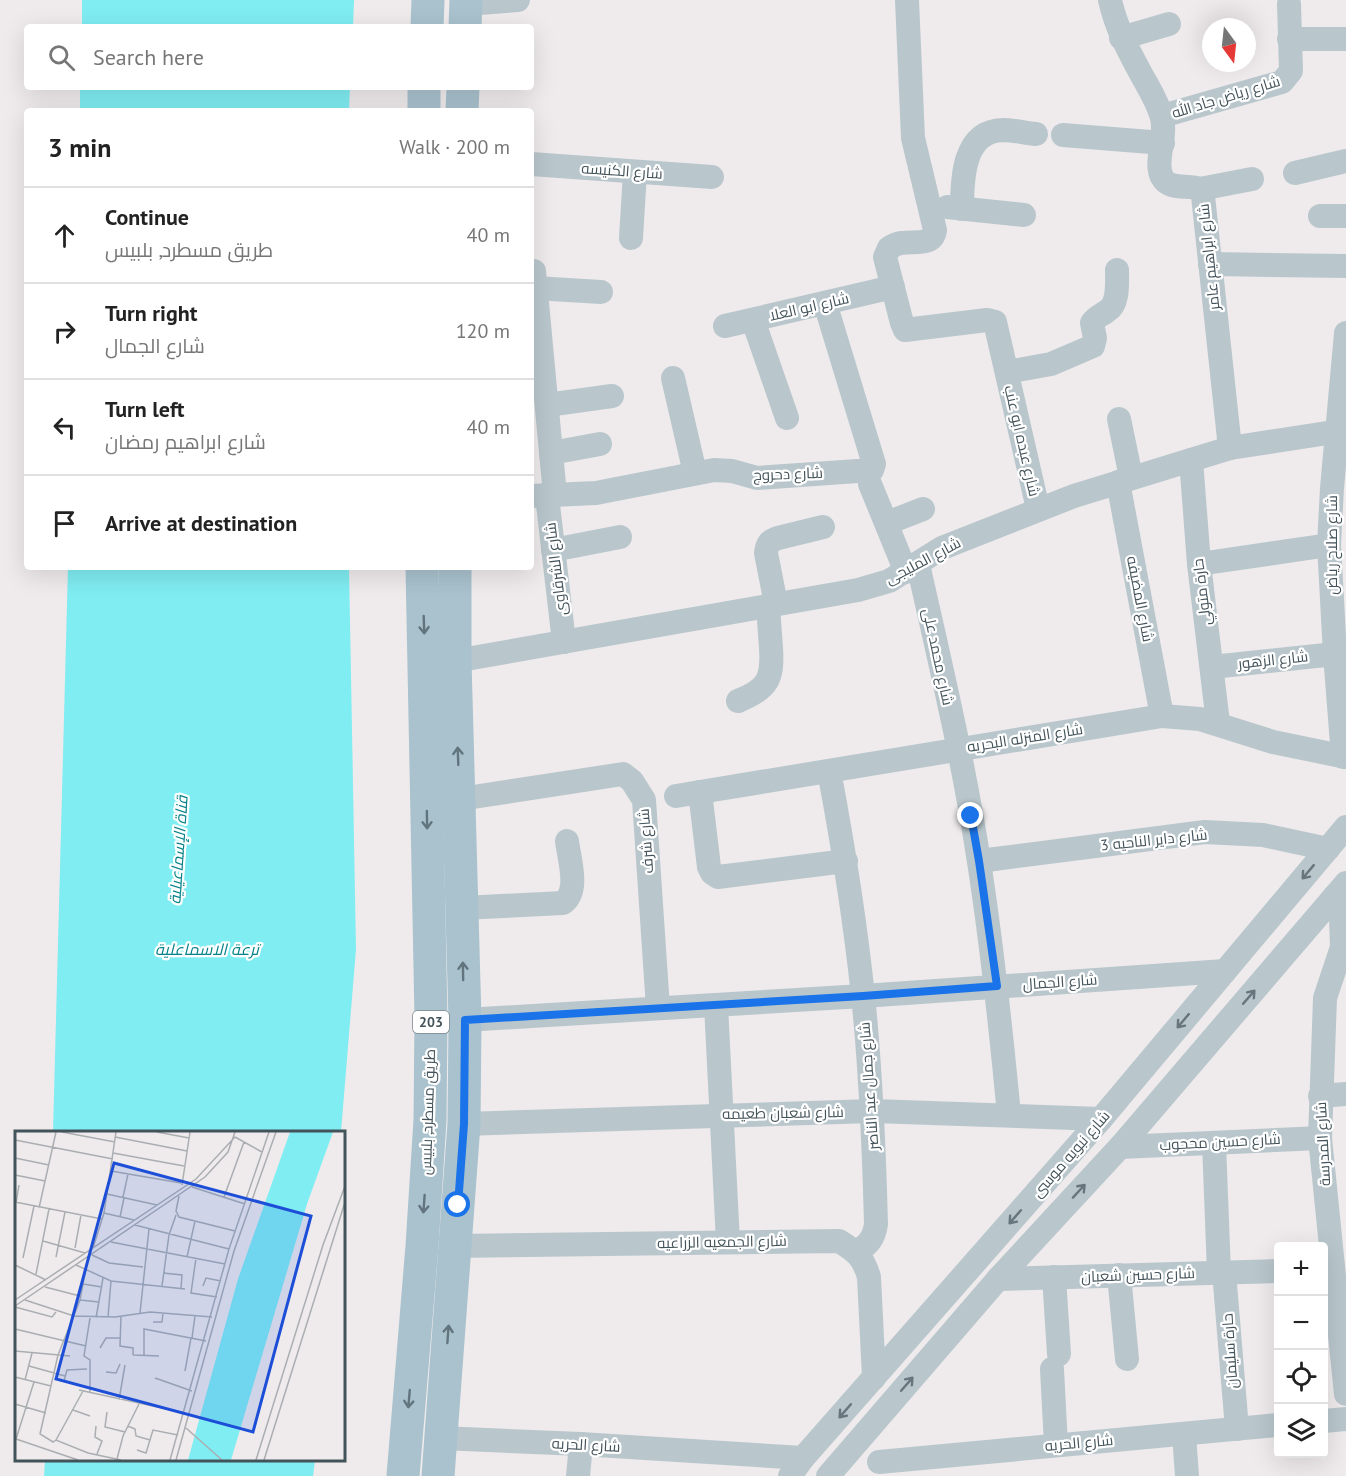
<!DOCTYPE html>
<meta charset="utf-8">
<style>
:root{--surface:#fff;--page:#f2f2f2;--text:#222;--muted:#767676;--line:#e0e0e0}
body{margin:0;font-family:"PT Sans",Cairo,sans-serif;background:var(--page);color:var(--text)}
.controls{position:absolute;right:18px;bottom:18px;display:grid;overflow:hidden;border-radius:6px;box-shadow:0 6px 24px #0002}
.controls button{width:54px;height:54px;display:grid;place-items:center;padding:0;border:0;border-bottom:2px solid var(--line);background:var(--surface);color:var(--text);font:30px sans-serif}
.compass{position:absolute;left:1202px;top:18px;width:54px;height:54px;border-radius:50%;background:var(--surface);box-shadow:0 6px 24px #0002;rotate:165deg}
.stop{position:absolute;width:18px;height:18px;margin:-14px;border:4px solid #1a73e8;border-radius:50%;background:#fff}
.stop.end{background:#1a73e8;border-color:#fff;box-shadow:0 2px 6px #0008}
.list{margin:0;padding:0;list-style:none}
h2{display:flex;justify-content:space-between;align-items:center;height:78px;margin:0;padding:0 24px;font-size:26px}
h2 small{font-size:20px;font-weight:400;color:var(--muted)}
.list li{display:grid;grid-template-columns:39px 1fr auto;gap:18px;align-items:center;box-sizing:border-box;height:96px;padding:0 24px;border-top:2px solid var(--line)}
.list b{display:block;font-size:22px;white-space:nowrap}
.list p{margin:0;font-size:20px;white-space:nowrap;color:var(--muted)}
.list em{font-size:20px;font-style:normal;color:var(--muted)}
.icon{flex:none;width:33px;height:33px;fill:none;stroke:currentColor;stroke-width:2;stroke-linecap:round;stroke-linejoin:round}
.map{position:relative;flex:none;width:1346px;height:1476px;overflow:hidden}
.search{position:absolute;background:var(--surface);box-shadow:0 6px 24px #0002;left:24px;top:24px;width:510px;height:66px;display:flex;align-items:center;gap:15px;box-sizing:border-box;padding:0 21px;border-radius:6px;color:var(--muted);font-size:22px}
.panel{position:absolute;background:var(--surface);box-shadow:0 6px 24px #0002;left:24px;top:108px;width:510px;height:462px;border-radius:6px}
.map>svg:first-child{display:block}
</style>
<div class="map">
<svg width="1346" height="1476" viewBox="0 0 1346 1476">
<rect width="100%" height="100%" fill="#efebec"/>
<!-- water -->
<g fill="#7fedf2">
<polygon points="82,0 354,0 353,27 82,27"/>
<polygon points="80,87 350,87 349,111 80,111"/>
<polygon points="68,567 349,567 356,949 341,1132 53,1132"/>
<polygon points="45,1460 315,1460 313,1476 44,1476"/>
</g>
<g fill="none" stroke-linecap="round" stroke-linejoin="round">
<!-- minor -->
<g stroke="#b9c7cd" stroke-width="24">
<path d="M907,0l6,138 22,92c-2,16 -20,11 -33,13 -5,0 -9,3 -13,5l-4,9 17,66 3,7 82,-10 8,2 43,187"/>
<path d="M1110,0c6,27 17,48 30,72 8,15 18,30 22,46 5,19 -8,44 0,59 7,14 26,7 38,12l3,7 27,252"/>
<polyline points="466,4 518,0"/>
<polyline points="1121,38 1169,24"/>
<polyline points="1289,39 1346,39"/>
<polyline points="1162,116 1282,82 1291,71 1289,4"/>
<polyline points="1063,135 1163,143"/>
<polyline points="531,164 712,177"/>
<polyline points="1295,173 1346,161"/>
<polyline points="1200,189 1252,179"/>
<polyline points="947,207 1024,215"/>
<path d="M962,209c0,-30 1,-78 41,-79 10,0 22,3 33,4"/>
<polyline points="1320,216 1346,216"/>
<polyline points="631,238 635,172"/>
<polyline points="1210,264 1346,266"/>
<polyline points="534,271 555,495"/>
<polyline points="535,288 601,292"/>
<polyline points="753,320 787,418"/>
<polyline points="725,326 893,287"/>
<path d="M1007,372l44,-8 42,-18 2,-8 -3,-15c4,-7 9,-7 15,-12 12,-7 10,-28 10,-41"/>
<polyline points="673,378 695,473"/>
<polyline points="547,405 612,396"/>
<polyline points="1119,419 1131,477"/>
<polyline points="551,453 600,444"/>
<polyline points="1191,460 1199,564 1218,723"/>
<polyline points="1118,482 1162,716"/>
<polyline points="870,484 906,572"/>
<polyline points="531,496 596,493 714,470 732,471 757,478 872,470 874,464 825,303"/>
<polyline points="547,496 564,642"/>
<polyline points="887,523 923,509"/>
<polyline points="553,550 620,537"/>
<path d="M918,564c22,99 46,198 61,298 13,84 22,168 30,253"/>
<polyline points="1199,564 1329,545"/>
<path d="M776,604l-10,-51c1,-9 3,-12 12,-15l45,-11"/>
<polyline points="455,661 858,590 889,581 942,548 1074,496 1230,448 1346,430"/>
<polyline points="1212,667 1335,654"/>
<path d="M738,701c30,-12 35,-22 33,-53 -1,-14 -2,-28 -3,-42"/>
<polyline points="1343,757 1335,654 1329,545 1332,488 1346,333"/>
<path d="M829,771c14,74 26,149 34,225 8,76 11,152 13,228 -2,14 -7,20 -19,28"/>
<polyline points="700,792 709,867 712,873 718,877 846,861"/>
<polyline points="676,796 1162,716 1200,719 1273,742 1346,757"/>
<polyline points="460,799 623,774 632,781 644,800 658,1008"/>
<polyline points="979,861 1205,832 1263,835 1328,849"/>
<polyline points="1334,897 1341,917 1342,947 1325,998 1320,1138 1346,1394"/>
<path d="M462,908l101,-5c17,-12 6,-44 4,-62"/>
<polyline points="716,1005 728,1242"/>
<polyline points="465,1020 863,996 1225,971"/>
<polyline points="1320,1096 1346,1094"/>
<polyline points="464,1124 873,1111 1101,1119"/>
<polyline points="1214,1143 1219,1273"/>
<polyline points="1120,1147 1320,1138"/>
<path d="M455,1246l384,-5c18,11 24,16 30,36l5,101"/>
<polyline points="1224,1272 1237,1429"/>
<polyline points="1119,1275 1127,1359"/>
<polyline points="1054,1277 1059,1354"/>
<polyline points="998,1279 1278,1271"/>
<polyline points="1052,1369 1056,1445"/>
<polyline points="1324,1421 1346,1419"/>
<polyline points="1184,1434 1187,1476"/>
<polyline points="440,1438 581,1444 803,1458"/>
<polyline points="879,1462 1278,1425"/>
<polyline points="578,1476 581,1444"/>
<polyline points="790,1476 803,1458 1101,1119 1346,827"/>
<polyline points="828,1476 998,1279 1120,1147 1346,883"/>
</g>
<!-- primary -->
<g stroke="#a9c2ce" stroke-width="33">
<polyline points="427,27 428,0"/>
<polyline points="465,27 466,0"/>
<polyline points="424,111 424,87"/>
<polyline points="462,111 463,87"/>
<polyline points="403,1476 422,1246 430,1120 431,1018 422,567"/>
<polyline points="438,1476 464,1124 465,1020 455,661 455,567"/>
</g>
</g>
<!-- one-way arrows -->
<defs><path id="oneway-shaft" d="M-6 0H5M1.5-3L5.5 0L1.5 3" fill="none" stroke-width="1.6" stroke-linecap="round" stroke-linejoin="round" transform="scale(1.5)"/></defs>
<g stroke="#62747d">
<use href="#oneway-shaft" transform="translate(424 625) rotate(88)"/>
<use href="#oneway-shaft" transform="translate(458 756) rotate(-92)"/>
<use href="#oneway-shaft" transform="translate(427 820) rotate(89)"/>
<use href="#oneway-shaft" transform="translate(463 971) rotate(-91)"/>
<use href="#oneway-shaft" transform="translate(424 1204) rotate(94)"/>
<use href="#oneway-shaft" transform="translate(448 1334) rotate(-86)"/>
<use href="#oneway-shaft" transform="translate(409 1399) rotate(95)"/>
</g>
<g stroke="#66767c">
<use href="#oneway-shaft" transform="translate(1308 872) rotate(130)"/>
<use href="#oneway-shaft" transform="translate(1249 997) rotate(-49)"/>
<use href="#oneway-shaft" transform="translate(1183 1021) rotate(130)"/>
<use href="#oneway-shaft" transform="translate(1079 1191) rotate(-47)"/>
<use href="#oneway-shaft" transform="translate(1015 1217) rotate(131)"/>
<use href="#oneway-shaft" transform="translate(907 1384) rotate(-49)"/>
<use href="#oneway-shaft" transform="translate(845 1411) rotate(131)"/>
</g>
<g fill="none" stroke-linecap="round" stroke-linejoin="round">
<!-- route -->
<polyline stroke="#1a73e8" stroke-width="8" points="458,1205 464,1124 465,1020 863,996 997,986 979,861 971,816"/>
</g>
<g text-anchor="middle" stroke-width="4.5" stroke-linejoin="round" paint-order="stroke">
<!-- shield labels -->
<rect fill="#fff" stroke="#7b878c" stroke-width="1.5" x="413" y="1011" width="36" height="22" rx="4.5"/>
<g font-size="14" font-weight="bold" fill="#43535a">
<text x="431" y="1027">203</text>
</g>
<!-- street labels -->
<g font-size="15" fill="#43535a" stroke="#fff">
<text transform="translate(1226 97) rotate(-17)" y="5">شارع رياض جاد الله</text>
<text transform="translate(622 171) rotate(4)" y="5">شارع الكنيسه</text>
<text transform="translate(1209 257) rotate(-96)" y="5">شارع ابراهيم عامر</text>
<text transform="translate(809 307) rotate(-13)" y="5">شارع ابو العلا</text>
<text transform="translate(1022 441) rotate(77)" y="5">شارع عبده ابو عنب</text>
<text transform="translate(788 474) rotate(-2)" y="5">شارع دحروج</text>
<text transform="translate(1332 545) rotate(-90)" y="5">شارع صلاح رياض</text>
<text transform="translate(923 561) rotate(-28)" y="5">شارع المليجى</text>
<text transform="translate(556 569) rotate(-97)" y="5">شارع الشرقاوى</text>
<text transform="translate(1202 592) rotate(-97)" y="5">حارة متولي</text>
<text transform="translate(1140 599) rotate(79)" y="5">شارع المضيفه</text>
<text transform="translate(938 657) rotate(78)" y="5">شارع محمد على</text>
<text transform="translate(1273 660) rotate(-6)" y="5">شارع الزهور</text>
<text transform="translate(1025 738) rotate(-9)" y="5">شارع المنزله البحريه</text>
<text transform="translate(1154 840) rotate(-6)" y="5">شارع داير الناحيه 3</text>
<text transform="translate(646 841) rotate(-94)" y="5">شارع شرف</text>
<text transform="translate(1060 982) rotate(-4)" y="5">شارع الجمال</text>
<text transform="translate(869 1086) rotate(-94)" y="5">شارع جمال عبد الناصر</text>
<text transform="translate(428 1112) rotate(-88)" y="5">طريق مسطرد, بلبيس</text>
<text transform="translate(783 1113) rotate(-1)" y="5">شارع شعبان طعيمه</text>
<text transform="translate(1220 1142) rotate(-3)" y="5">شارع حسين محجوب</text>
<text transform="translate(1323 1144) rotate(-93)" y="5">شارع المدرسة</text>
<text transform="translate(1071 1154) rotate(-49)" y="5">شارع نبويه موسى</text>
<text transform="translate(722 1242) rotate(-1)" y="5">شارع الجمعيه الزراعيه</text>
<text transform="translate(1138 1275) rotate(-2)" y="5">شارع حسين شعبان</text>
<text transform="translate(1230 1351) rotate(-94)" y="5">حارة سليمان</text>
<text transform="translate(1079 1443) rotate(-5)" y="5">شارع الحريه</text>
<text transform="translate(586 1445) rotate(3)" y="5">شارع الحريه</text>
</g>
<!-- water labels -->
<g font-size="16" font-style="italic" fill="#068288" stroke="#fff">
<text transform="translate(178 850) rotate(-86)" y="6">قناة الإسماعيلية</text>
<text x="207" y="955">ترعة الاسماعلية</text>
</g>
</g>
<!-- overview -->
<g transform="translate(15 1131)">
<rect width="330" height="330" fill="#efebec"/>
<path d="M275,1h43l-26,72 -76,256h-43l50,-181z" fill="#7fedf2"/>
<path fill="none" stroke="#aaaeb2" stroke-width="1.5" d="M47,1l53,10M142,1l32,6M100,6l72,14M220,6l27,15M0,9l98,19M98,22l71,13M0,27l34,7M96,40l70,12M0,44l30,6M167,54l8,-53M177,56l53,17M92,63l50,11M164,65l-3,15 3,6 56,14M108,66l5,-23M209,66l20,-55M0,71l87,17M1,72l3,-18M24,77l17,-76M89,82l30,7M105,86l4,-19M120,94l94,24M28,110l42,12M96,111l114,22M60,117l6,-33M78,117l11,-35 12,-81M77,124l17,8 34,4M41,126l9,-45M172,126l8,-36M8,127l11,-52M181,127l-5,35 26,4M0,134l31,15M61,134l35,16 74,8M71,137l-6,32 -22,55 -18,79 13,8 3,-2 32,13 33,7M148,142l19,2 -1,13M21,143l13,-65M68,153l19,3M147,155l7,-51 7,-20M188,155l3,-8 15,3M30,156l35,9M0,169l181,-121 39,-42M10,169l49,16 41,1 35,-5 62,5M65,169l19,2M0,175l190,-129 23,-25 7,-20M0,176l37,10 4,-5M125,182l9,-84M93,186l3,-36M106,186l-1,29 13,2v7M81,187l7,-40M138,191h9l1,-9M0,198l71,17M177,207l3,-22M85,217l6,-10h14M0,220l55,5M118,224l26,1M129,224v-26l62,12M14,235l36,10M170,240l6,-33M91,241l10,1 4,-9M0,246l36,9M140,247l37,13M10,249l7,-27M49,250l3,-11 20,-1M64,259l106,23M75,261v-32l-6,-4 6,-38M104,269l6,-35M0,273l31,9M58,279l17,6M92,281l-2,15 20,5M81,295l-1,11 7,4 -5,13M113,295l7,3 1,7 14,4M171,297l36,32M1,308l62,21M1,308l18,-57M41,309l27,-49M122,319l9,3 7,-23 25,5M102,328l6,-23 16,-32M155,329l59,-211 40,-117M161,329l58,-209 42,-119M241,329l67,-215 22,-59M249,329l81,-258"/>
<path fill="#1d4ed8" fill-opacity="0.15" stroke="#1d4ed8" stroke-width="3" d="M99,32l197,53 -58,216 -197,-53z"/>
<rect width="330" height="330" fill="none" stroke="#43535a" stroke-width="3"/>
</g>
</svg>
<div class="controls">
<button>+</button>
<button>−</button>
<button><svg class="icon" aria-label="locate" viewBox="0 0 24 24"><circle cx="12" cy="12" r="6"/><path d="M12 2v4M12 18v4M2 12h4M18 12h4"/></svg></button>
<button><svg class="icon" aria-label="layers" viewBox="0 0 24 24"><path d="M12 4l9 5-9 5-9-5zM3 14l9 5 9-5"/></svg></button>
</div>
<svg class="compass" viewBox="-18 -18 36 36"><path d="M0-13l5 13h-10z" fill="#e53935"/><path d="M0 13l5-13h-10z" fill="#767676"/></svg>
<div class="stop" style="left:458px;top:1205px"></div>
<div class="stop end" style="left:971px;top:816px"></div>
<div class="search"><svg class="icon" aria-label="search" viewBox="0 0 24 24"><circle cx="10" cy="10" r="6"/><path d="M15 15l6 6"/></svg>Search here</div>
<section class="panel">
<h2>3 min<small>Walk · 200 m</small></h2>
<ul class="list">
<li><svg class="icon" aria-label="ahead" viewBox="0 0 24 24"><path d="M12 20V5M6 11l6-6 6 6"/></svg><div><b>Continue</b><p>طريق مسطرد, بلبيس</p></div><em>40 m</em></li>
<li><svg class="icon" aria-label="right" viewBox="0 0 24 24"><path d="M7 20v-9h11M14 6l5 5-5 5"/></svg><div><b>Turn right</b><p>شارع الجمال</p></div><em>120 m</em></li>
<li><svg class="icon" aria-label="left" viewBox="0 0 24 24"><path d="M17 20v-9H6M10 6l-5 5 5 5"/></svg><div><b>Turn left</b><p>شارع ابراهيم رمضان</p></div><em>40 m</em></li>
<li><svg class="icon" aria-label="arrive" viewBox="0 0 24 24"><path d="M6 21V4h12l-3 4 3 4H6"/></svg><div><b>Arrive at destination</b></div></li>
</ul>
</section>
</div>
